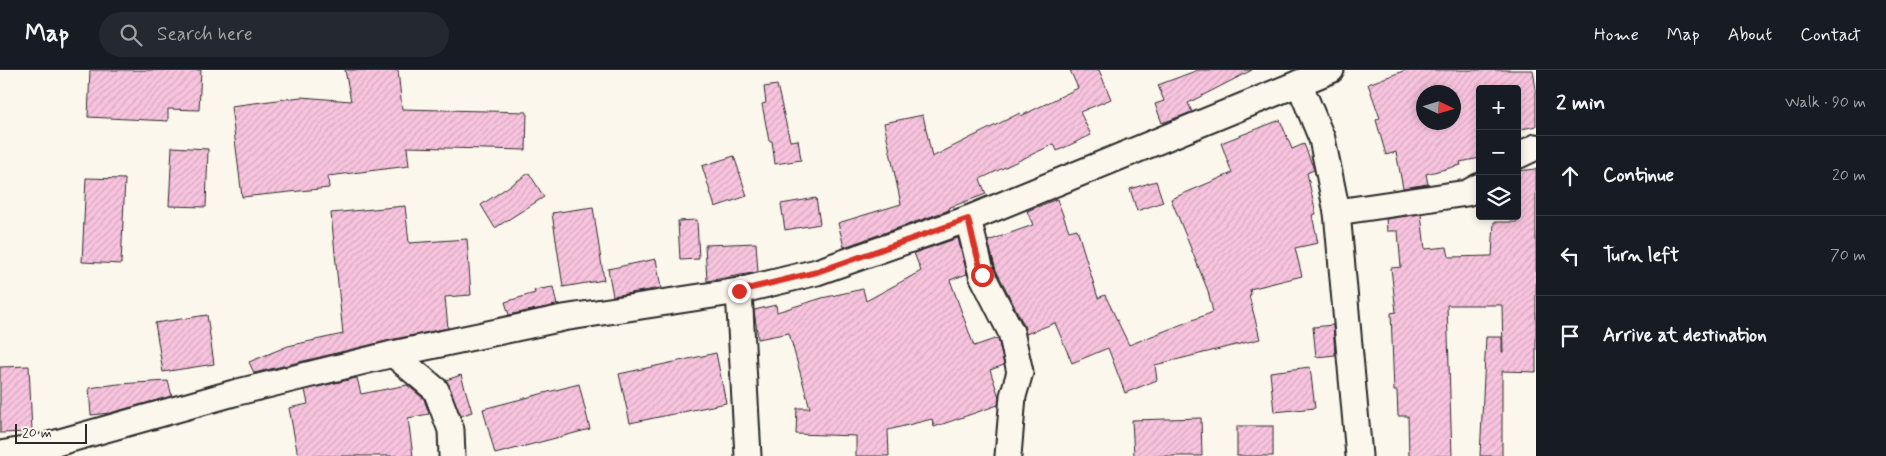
<!DOCTYPE html>
<meta charset="utf-8">
<style>
:root{--surface:#171b24;--page:#242831;--text:#f1f3f6;--muted:#9ea1a6;--line:#363941}
body{margin:0;font-family:Mynerve,sans-serif;background:var(--page);color:var(--text)}
.controls{position:absolute;right:15px;top:15px;display:grid;overflow:hidden;border-radius:5px;box-shadow:0 2px 8px #0003}
.controls button{width:45px;height:45px;display:grid;place-items:center;padding:0;border:0;border-bottom:1px solid var(--line);background:var(--surface);color:var(--text);font:25px sans-serif}
.compass{position:absolute;left:1416px;top:15px;width:45px;height:45px;border-radius:50%;background:var(--surface);box-shadow:0 2px 8px #0003;rotate:94deg}
.scale{position:absolute;left:15px;bottom:12px;width:72px;box-sizing:border-box;padding-left:5px;border:2px solid #2b2b2b;border-top:0;font-size:14px;line-height:18px;white-space:nowrap;color:#2b2b2b;-webkit-text-stroke:4px #fbf7ec;paint-order:stroke}
.stop{position:absolute;width:15px;height:15px;margin:-11px;border:4px solid #d93025;border-radius:50%;background:#fff}
.stop.end{background:#d93025;border-color:#fff;box-shadow:0 1px 5px #0008}
.list{margin:0;padding:0;list-style:none}
h2{display:flex;justify-content:space-between;align-items:center;height:65px;margin:0;padding:0 20px;font-size:21px}
h2 small{font-size:16px;font-weight:400;color:var(--muted)}
.list li{display:grid;grid-template-columns:32px 1fr auto;gap:15px;align-items:center;box-sizing:border-box;height:80px;padding:0 20px;border-top:1px solid var(--line)}
.list b{display:block;font-size:19px;white-space:nowrap}
.list em{font-size:16px;font-style:normal;color:var(--muted)}
.icon{flex:none;width:28px;height:28px;fill:none;stroke:currentColor;stroke-width:2;stroke-linecap:round;stroke-linejoin:round}
.map{position:relative;flex:none;width:1536px;height:386px;overflow:hidden}
header{display:flex;align-items:center;gap:30px;box-sizing:border-box;height:70px;padding:0 25px;background:var(--surface);border-bottom:1px solid var(--line)}
header strong{font-size:24px}
nav{display:flex;gap:28px;margin-inline-start:auto;font-size:18px}
.search{width:350px;height:45px;background:var(--page);display:flex;align-items:center;gap:12px;box-sizing:border-box;padding:0 18px;border-radius:28px;color:var(--muted);font-size:19px}
main{display:flex}
aside{flex:1;background:var(--surface)}
.map>svg:first-child{display:block}
</style>
<header>
<strong>Map</strong>
<div class="search"><svg class="icon" aria-label="search" viewBox="0 0 24 24"><circle cx="10" cy="10" r="6"/><path d="M15 15l6 6"/></svg>Search here</div>
<nav><a>Home</a><a>Map</a><a>About</a><a>Contact</a></nav>
</header>
<main>
<div class="map">
<svg width="1536" height="386" viewBox="0 0 1536 386">
<defs>
<pattern id="building-hatch" width="6" height="6" patternUnits="userSpaceOnUse" patternTransform="scale(1.25)"><rect width="6" height="6" fill="#f8c3de"/><path d="M-1 1l2-2M0 6l6-6M5 7l2-2" fill="none" stroke="#d5a8bf"/></pattern>
</defs>
<rect width="100%" height="100%" fill="#fbf7ec"/>
<filter id="ink" filterUnits="userSpaceOnUse"><feTurbulence type="fractalNoise" baseFrequency=".02" numOctaves="2"/><feDisplacementMap in="SourceGraphic" scale="10" xChannelSelector="R" yChannelSelector="G"/><feConvolveMatrix kernelMatrix="1 2 1 2 8 2 1 2 1" color-interpolation-filters="sRGB"/></filter>
<g filter="url(#ink)">
<!-- building -->
<g fill="url(#building-hatch)" stroke="#2b2b2b" fill-rule="evenodd">
<polygon points="90,0 201,0 199,40 168,39 168,51 88,47"/>
<polygon points="345,0 398,0 402,39 527,42 526,80 407,77 409,96 328,106 329,118 242,127 231,36 301,27 351,31"/>
<polygon points="1070,0 1099,0 1111,29 1080,42 1091,65 1057,81 1054,74 980,109 986,124 948,138 949,140 844,177 838,153 901,134 884,53 923,45 932,87 1020,43 1021,46 1078,18"/>
<polygon points="1198,0 1252,0 1188,33 1192,42 1162,53 1155,34 1164,31 1158,15"/>
<path d="M1406,0h127l3,19v37l-19,4v-41h-37v69l-20,4 1,3 -35,9 2,10 -25,4 -7,-36 -10,3 -10,-35 4,-2 -12,-34zM1424,22h30v30h-30z"/>
<polygon points="777,15 790,71 798,70 801,90 775,94 772,71 769,71 762,34 766,33 764,17"/>
<polygon points="1280,50 1292,79 1304,74 1313,97 1314,100 1307,103 1316,144 1312,145 1318,173 1295,178 1302,206 1250,219 1251,225 1249,225 1260,269 1155,295 1157,310 1125,323 1108,278 1072,293 1055,253 1026,264 1024,255 996,200 988,171 1033,155 1027,141 1057,129 1069,161 1077,159 1098,228 1105,225 1129,275 1213,242 1208,221 1171,129 1232,103 1221,73"/>
<polygon points="172,77 208,79 206,137 169,136"/>
<polygon points="734,86 747,126 715,137 702,96"/>
<polygon points="1536,99 1536,302 1502,301 1502,386 1480,386 1486,267 1502,267 1502,282 1503,282 1502,235 1447,235 1452,386 1409,386 1408,346 1398,346 1397,321 1394,321 1391,243 1396,242 1391,198 1401,197 1398,161 1387,161 1386,149 1421,144 1425,179 1447,177 1449,187 1492,186 1494,152 1517,152 1517,101"/>
<polygon points="529,103 544,127 495,158 481,135"/>
<polygon points="86,108 125,109 121,194 82,192"/>
<polygon points="1156,111 1163,132 1137,141 1130,119"/>
<polygon points="816,128 820,154 785,160 781,134"/>
<polygon points="405,136 409,173 467,169 471,225 445,227 448,258 390,270 254,303 249,292 288,276 343,264 331,143"/>
<polygon points="593,137 604,210 563,217 552,143"/>
<polygon points="697,150 699,189 680,190 678,151"/>
<polygon points="958,168 967,204 950,210 974,276 998,268 1004,295 990,300 999,327 998,335 934,357 932,349 888,360 889,386 856,386 856,366 796,364 797,338 810,338 789,263 758,269 754,240 776,235 777,242 822,228 863,219 866,231 921,201 914,183"/>
<polygon points="756,173 758,202 707,211 705,175"/>
<polygon points="656,189 661,218 613,226 608,199"/>
<polygon points="553,217 557,235 509,245 505,232 535,223 534,220"/>
<polygon points="207,245 214,294 163,302 155,253"/>
<polygon points="1333,255 1335,285 1316,287 1313,257"/>
<polygon points="716,283 726,333 630,353 619,304"/>
<polygon points="29,296 32,362 0,363 0,297"/>
<polygon points="1310,297 1315,338 1274,342 1270,302"/>
<polygon points="461,305 472,342 461,346 446,310"/>
<polygon points="357,308 361,324 407,315 424,329 429,344 408,348 413,386 298,386 289,338 308,334 305,320"/>
<polygon points="168,311 172,326 110,343 91,345 89,318 118,314"/>
<polygon points="579,314 590,359 495,384 483,339"/>
<polygon points="1201,348 1202,386 1134,386 1132,350"/>
<rect x="1237" y="356" width="36" height="30"/>
</g>
<g fill="none" stroke-linecap="round" stroke-linejoin="round">
<defs>
<g id="minor">
<polyline points="1299,13 1322,69 1337,142 1359,386"/>
<polyline points="1517,86 1536,77"/>
<polyline points="1337,142 1467,123 1480,116"/>
<polyline points="968,149 982,205 1011,262 1020,302 1013,326 1008,386"/>
<polyline points="739,221 748,386"/>
<polyline points="393,284 436,320 451,360 452,386"/>
<polyline points="0,384 42,377 234,323 393,284 563,248 739,221 817,202 968,149 1331,0"/>
</g>
</defs>
<!-- minor casing -->
<use href="#minor" stroke="#2b2b2b" stroke-width="29"/>
<!-- minor -->
<use href="#minor" stroke="#fbf7ec" stroke-width="25"/>
</g>
</g>
<g fill="none" stroke-linecap="round" stroke-linejoin="round" filter="url(#ink)">
<!-- route -->
<polyline stroke="#d93025" stroke-width="6" points="739,221 817,202 968,149 982,205"/>
</g>
</svg>
<div class="controls">
<button>+</button>
<button>−</button>
<button><svg class="icon" aria-label="layers" viewBox="0 0 24 24"><path d="M12 4l9 5-9 5-9-5zM3 14l9 5 9-5"/></svg></button>
</div>
<svg class="compass" viewBox="-18 -18 36 36"><path d="M0-13l5 13h-10z" fill="#e53935"/><path d="M0 13l5-13h-10z" fill="#9ea1a6"/></svg>
<div class="scale">20 m</div>
<div class="stop" style="left:982px;top:205px"></div>
<div class="stop end" style="left:739px;top:221px"></div>
</div>
<aside>
<h2>2 min<small>Walk · 90 m</small></h2>
<ul class="list">
<li><svg class="icon" aria-label="ahead" viewBox="0 0 24 24"><path d="M12 20V5M6 11l6-6 6 6"/></svg><div><b>Continue</b></div><em>20 m</em></li>
<li><svg class="icon" aria-label="left" viewBox="0 0 24 24"><path d="M17 20v-9H6M10 6l-5 5 5 5"/></svg><div><b>Turn left</b></div><em>70 m</em></li>
<li><svg class="icon" aria-label="arrive" viewBox="0 0 24 24"><path d="M6 21V4h12l-3 4 3 4H6"/></svg><div><b>Arrive at destination</b></div></li>
</ul>
</aside>
</main>
